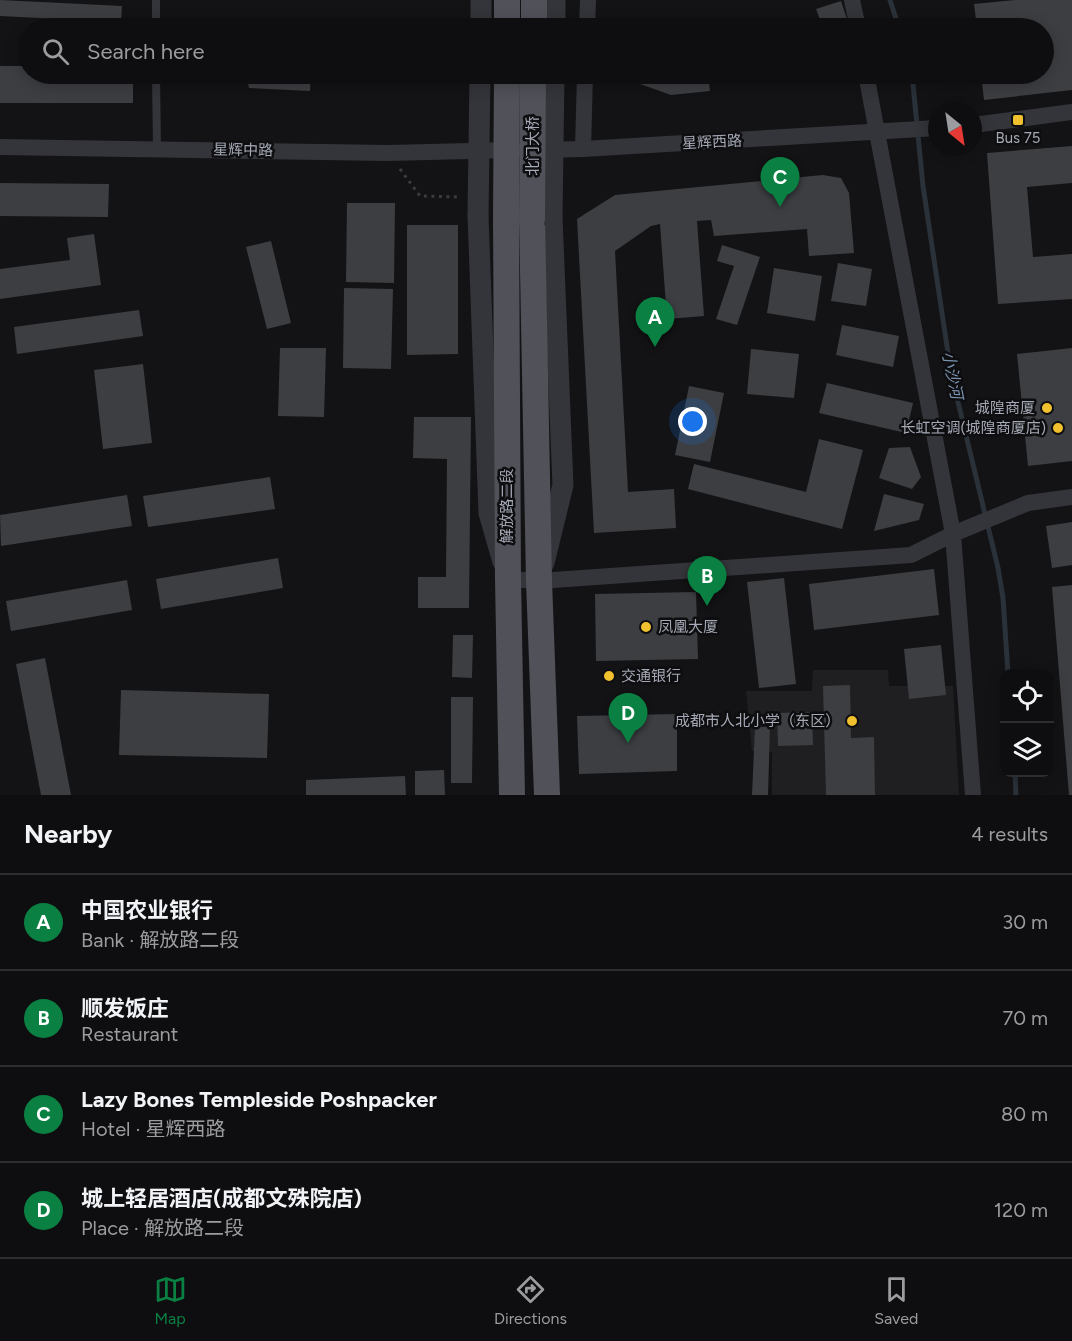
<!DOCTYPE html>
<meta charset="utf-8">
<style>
:root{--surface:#0e0e10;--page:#171719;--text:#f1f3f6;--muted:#9b9c9f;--line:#2e2e30;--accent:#0b8043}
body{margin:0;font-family:Figtree,"Noto Sans SC",sans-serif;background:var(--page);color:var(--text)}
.controls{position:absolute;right:18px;bottom:18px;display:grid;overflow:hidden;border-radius:12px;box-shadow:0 3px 15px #0003}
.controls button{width:54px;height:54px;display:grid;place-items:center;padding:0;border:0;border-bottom:2px solid var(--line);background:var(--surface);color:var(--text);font:30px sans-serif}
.compass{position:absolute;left:928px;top:102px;width:54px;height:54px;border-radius:50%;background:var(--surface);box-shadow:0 3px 15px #0003;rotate:150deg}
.you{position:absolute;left:693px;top:422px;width:21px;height:21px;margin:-15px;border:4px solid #fff;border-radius:50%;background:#1a73e8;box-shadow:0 0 0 9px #1a73e833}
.badge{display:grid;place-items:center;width:39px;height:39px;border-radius:50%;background:var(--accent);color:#fff;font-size:20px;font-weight:700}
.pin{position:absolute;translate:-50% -50px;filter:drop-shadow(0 2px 3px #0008)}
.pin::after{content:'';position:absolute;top:32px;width:21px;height:18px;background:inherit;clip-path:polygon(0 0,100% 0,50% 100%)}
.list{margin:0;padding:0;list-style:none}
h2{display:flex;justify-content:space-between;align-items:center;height:78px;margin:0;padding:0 24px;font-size:26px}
h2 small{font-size:20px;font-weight:400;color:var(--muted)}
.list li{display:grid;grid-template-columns:39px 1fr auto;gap:18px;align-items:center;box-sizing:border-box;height:96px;padding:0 24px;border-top:2px solid var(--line)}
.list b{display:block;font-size:22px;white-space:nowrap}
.list p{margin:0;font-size:20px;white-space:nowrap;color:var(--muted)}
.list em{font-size:20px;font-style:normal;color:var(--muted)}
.icon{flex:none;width:33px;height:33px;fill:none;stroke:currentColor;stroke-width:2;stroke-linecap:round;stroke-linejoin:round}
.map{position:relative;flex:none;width:1072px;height:795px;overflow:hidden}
.search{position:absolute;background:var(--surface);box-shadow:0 3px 15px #0003;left:18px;right:18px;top:18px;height:66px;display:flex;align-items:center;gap:15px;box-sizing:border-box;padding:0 21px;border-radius:33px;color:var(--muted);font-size:22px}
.sheet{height:462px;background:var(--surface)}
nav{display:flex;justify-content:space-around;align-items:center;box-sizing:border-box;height:84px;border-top:2px solid var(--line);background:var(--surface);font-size:16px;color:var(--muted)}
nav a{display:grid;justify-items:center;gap:3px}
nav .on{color:var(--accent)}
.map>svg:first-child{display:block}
</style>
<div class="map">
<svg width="1072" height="795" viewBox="0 0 1072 795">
<rect width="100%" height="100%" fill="#131315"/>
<!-- built -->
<polygon fill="#1f1f22" points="813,670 888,670 889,686 953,686 959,795 772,795 772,752 752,751 746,691 812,691"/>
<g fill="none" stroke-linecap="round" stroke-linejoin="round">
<!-- stream -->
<g stroke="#2a3139" stroke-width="5">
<polyline points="890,0 899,28"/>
<polyline points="912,74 923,186 951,373 998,568 1003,598 1008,674"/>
<polyline points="1015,772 1016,795"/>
</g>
</g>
<!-- building -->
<g fill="#3d3e42">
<polygon points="0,0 122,6 121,22 0,16"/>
<polygon points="1015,0 1072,0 1072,90 984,100 981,74 1044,74 1044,28 977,28 974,4"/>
<polygon points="841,1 850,28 823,28 816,9"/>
<polygon points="801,20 802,28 730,28 729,26"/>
<polygon points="0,66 28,66 28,74 133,74 133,103 0,103"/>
<polygon points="237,74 311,74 310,91 249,88 246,76 237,75"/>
<polygon points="321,74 353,74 353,77 321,75"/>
<polygon points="612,74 708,74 710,91 671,95"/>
<polygon points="838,74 858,74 840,80"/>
<polygon points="1072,146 1072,183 1027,187 1033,257 1072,254 1072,299 998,304 987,153"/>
<polygon points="823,175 841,178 849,193 854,253 809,256 807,229 714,236 711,220 697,221 704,316 667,319 660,224 651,226 615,251 628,492 674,489 676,528 594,533 577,219 615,195"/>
<polygon points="0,183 109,184 108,217 0,216"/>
<polygon points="347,203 395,203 394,283 346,282"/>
<polygon points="407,225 458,225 458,354 407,355"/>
<polygon points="94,234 101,285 0,299 0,269 70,260 67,238"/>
<polygon points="271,241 291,323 267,329 246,247"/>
<polygon points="722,245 760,257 737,325 716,319 734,266 717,261"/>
<polygon points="838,263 872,269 866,306 831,301"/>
<polygon points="774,268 822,276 815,321 767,313"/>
<polygon points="344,288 393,289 391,369 343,368"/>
<polygon points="139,310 143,336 17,354 14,327"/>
<polygon points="842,325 899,336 893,367 836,355"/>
<polygon points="280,348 326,348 324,417 278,416"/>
<polygon points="1072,348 1072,461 1028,466 1017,354"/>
<polygon points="751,349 799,354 794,398 747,394"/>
<polygon points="143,364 152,443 103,449 94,370"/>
<polygon points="827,383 913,403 906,433 819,413"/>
<polygon points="689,386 724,393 710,462 675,455"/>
<polygon points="414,417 471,417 469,608 418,608 418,577 446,577 447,459 413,458"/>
<polygon points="819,439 863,450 842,529 688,489 694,464 806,492"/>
<polygon points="910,447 921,477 912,489 879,478 889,448"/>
<polygon points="270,477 275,509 148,527 143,496"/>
<polygon points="884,494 924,504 919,520 874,531"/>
<polygon points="127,495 132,526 1,546 0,515"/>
<polygon points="1072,522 1072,565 1052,568 1046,526"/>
<polygon points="278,558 283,588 161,609 156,579"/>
<polygon points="934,569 939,615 814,630 809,584"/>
<polygon points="784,578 796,684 759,688 747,582"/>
<polygon points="127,580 132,610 11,631 6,601"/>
<polygon points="1072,585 1072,795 1069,795 1052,587"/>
<polygon points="696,592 698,659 596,661 595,594"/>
<polygon points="453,635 473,635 472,678 452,677"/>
<polygon points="941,645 946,695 909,699 904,649"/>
<polygon points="45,658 71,795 41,795 16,664"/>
<polygon points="850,685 851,738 874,737 875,795 826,795 823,686"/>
<polygon points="121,690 269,694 267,758 119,755"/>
<polygon points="451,697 473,697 472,783 451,783"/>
<polygon points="812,712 813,745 778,746 777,713"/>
<polygon points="677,714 677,771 579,774 577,716"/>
<polygon points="755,727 770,727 768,795 752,795"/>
<polygon points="444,770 445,795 415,795 415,771"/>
<polygon points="405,776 406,795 306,795 306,780"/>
</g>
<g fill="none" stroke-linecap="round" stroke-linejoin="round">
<!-- path -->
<polyline stroke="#3a3c41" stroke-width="3" stroke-dasharray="3 4.5" stroke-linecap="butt" points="400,169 420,196 461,197"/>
<!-- service -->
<g stroke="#34353a" stroke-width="8">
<polyline points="156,0 156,28"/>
<polyline points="156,74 157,149"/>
</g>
<!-- minor -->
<g stroke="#34353a" stroke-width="16">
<polyline points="852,0 858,28"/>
<polyline points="587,28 588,0"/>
<polyline points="866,74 953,534 973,795"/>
<polyline points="973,125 1072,112"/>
<polyline points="0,147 388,153 515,150"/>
<polyline points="583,149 585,74"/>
<polyline points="541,150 583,149 937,128"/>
<polyline points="508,579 539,581 911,555 953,534 1028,503 1072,497"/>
</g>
<!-- tertiary -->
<g stroke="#34353a" stroke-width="21">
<polyline points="481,28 481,0"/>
<polyline points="555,28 555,0"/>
<polyline points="478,216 489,513 503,562"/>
<polyline points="544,563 563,485 552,218"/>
</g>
<!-- primary -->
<g stroke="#505159" stroke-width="26">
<polyline points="507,28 507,0"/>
<polyline points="534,28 534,0"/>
<polyline points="506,217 508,579 512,795"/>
<polyline points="532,218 539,581 547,795"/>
</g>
<!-- tertiary-bridge -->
<g stroke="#34353a" stroke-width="21">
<polyline points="478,216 480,74"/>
<polyline points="552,218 554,74"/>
</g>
<!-- primary-bridge -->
<g stroke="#505159" stroke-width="26">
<polyline points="506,217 507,74"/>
<polyline points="532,218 533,74"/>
</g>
</g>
<!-- markers -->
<g fill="#f1c02f" stroke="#0e0e10" stroke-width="2">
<rect x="1012" y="114" width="12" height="12" rx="3"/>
<circle cx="1047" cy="408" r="6"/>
<circle cx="1058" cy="428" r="6"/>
<circle cx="646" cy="627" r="6"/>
<circle cx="609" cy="676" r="6"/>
<circle cx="852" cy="721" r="6"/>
</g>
<g text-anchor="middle" stroke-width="5" stroke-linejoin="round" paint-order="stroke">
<!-- poi labels -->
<g font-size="15" fill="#a5a9b5" stroke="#0e0e10" text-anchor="end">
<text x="1018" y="143" text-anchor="middle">Bus 75</text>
<text x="1035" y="413">城隍商厦</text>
<text x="1046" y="433">长虹空调(城隍商厦店)</text>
<text x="658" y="632" text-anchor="start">凤凰大厦</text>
<text x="621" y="681" text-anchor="start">交通银行</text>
<text x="840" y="726">成都市人北小学（东区）</text>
</g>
<!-- street labels -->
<g font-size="15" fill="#a5a9b5" stroke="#0e0e10">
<text transform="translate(712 142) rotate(-3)" y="5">星辉西路</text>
<text transform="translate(533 146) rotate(-90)" y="5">北门大桥</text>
<text transform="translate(243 150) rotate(1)" y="5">星辉中路</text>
<text transform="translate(507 506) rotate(-90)" y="5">解放路二段</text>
</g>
<!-- water labels -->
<g font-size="16" font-style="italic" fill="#7b93b1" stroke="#0e0e10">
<text transform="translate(953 375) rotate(79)" y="6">小沙河</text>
</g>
</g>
</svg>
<div class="controls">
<button><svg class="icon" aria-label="locate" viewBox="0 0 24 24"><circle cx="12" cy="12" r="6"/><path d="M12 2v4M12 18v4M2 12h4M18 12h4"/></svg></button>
<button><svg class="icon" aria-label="layers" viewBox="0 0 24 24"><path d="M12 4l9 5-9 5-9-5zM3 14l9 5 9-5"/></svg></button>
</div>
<svg class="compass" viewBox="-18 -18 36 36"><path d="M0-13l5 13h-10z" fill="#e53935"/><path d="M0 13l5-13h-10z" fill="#9b9c9f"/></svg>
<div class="you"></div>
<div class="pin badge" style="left:655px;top:347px">A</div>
<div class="pin badge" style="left:707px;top:606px">B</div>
<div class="pin badge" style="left:780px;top:207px">C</div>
<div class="pin badge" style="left:628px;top:743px">D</div>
<div class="search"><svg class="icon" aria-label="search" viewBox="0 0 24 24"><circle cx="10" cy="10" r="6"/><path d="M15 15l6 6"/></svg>Search here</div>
</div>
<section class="sheet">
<h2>Nearby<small>4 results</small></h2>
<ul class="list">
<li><span class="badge">A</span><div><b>中国农业银行</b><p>Bank · 解放路二段</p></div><em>30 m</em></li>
<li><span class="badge">B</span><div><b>顺发饭庄</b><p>Restaurant</p></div><em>70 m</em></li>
<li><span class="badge">C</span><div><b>Lazy Bones Templeside Poshpacker</b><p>Hotel · 星辉西路</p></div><em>80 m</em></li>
<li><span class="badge">D</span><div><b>城上轻居酒店(成都文殊院店)</b><p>Place · 解放路二段</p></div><em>120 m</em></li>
</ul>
</section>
<nav>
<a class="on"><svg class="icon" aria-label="map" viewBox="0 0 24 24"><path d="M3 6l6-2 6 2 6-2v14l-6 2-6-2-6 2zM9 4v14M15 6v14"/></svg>Map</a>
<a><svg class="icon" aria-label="directions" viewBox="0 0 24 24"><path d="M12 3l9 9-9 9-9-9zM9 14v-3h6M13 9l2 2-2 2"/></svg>Directions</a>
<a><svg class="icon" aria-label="saved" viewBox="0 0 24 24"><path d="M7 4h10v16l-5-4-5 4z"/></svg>Saved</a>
</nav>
